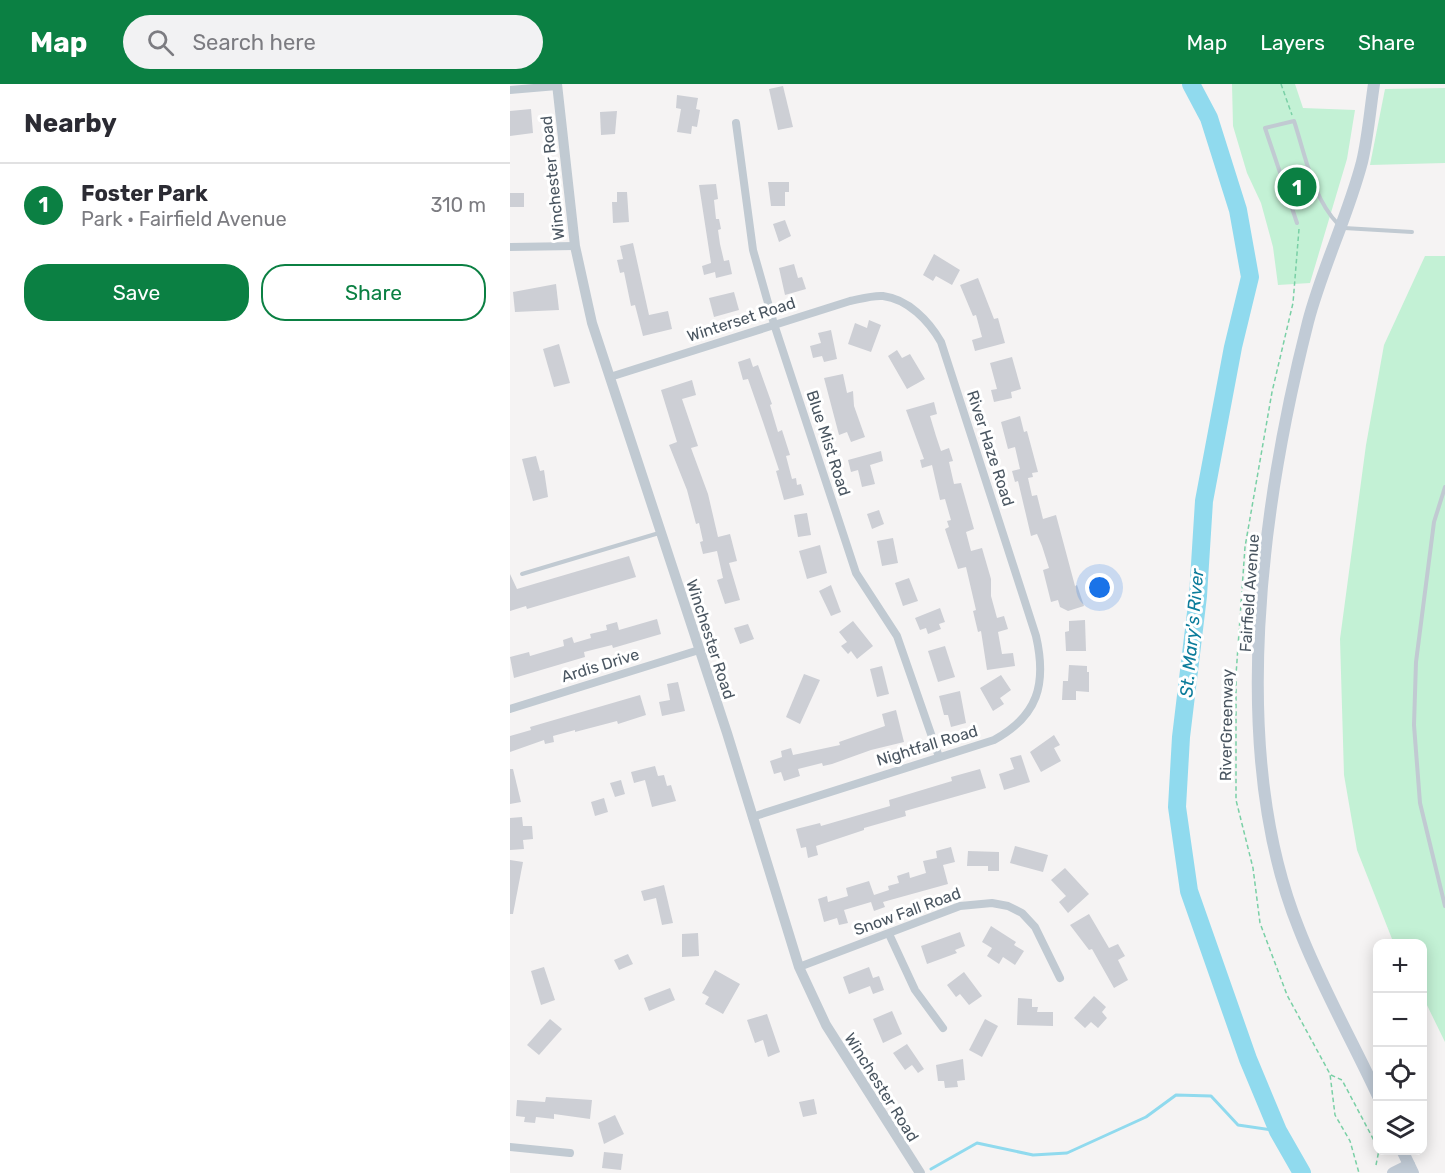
<!DOCTYPE html>
<meta charset="utf-8">
<style>
:root{--surface:#fff;--page:#f2f2f3;--text:#2b2b33;--muted:#7c7c81;--line:#e1e1e2;--accent:#0b8043}
body{margin:0;font-family:Rubik,sans-serif;background:var(--page);color:var(--text)}
.controls{position:absolute;right:18px;bottom:18px;display:grid;overflow:hidden;border-radius:12px;box-shadow:0 3px 15px #0003}
.controls button{width:54px;height:54px;display:grid;place-items:center;padding:0;border:0;border-bottom:2px solid var(--line);background:var(--surface);color:var(--text);font:30px sans-serif}
.you{position:absolute;left:590px;top:504px;width:21px;height:21px;margin:-15px;border:4px solid #fff;border-radius:50%;background:#1a73e8;box-shadow:0 0 0 9px #1a73e833}
.badge{display:grid;place-items:center;width:39px;height:39px;border-radius:50%;background:var(--accent);color:#fff;font-size:20px;font-weight:700}
.pin{position:absolute;translate:-50% -50%;border:3px solid #fff;box-shadow:0 2px 6px #0006}
.list{margin:0;padding:0;list-style:none}
h2{display:flex;justify-content:space-between;align-items:center;height:78px;margin:0;padding:0 24px;font-size:26px}
h2 small{font-size:20px;font-weight:400;color:var(--muted)}
.list li{display:grid;grid-template-columns:39px 1fr auto;gap:18px;align-items:center;box-sizing:border-box;height:84px;padding:0 24px;border-top:2px solid var(--line)}
.list b{display:block;font-size:22px;white-space:nowrap}
.list p{margin:0;font-size:20px;white-space:nowrap;color:var(--muted)}
.list em{font-size:20px;font-style:normal;color:var(--muted)}
.actions{display:flex;gap:12px;padding:18px 24px}
.actions a{flex:1;padding:14px 0;border:2px solid var(--accent);border-radius:24px;text-align:center;font-size:21px;color:var(--accent)}
.actions .main{background:var(--accent);color:#fff}
.icon{flex:none;width:33px;height:33px;fill:none;stroke:currentColor;stroke-width:2;stroke-linecap:round;stroke-linejoin:round}
.map{position:relative;flex:none;width:935px;height:1089px;overflow:hidden}
header{display:flex;align-items:center;gap:36px;box-sizing:border-box;height:84px;padding:0 30px;background:var(--accent);color:#fff}
header strong{font-size:28px}
nav{display:flex;gap:33px;margin-inline-start:auto;font-size:21px}
.search{width:420px;height:54px;background:var(--page);display:flex;align-items:center;gap:15px;box-sizing:border-box;padding:0 21px;border-radius:33px;color:var(--muted);font-size:22px}
main{display:flex}
aside{flex:1;background:var(--surface)}
.map>svg:first-child{display:block}
</style>
<header>
<strong>Map</strong>
<div class="search"><svg class="icon" aria-label="search" viewBox="0 0 24 24"><circle cx="10" cy="10" r="6"/><path d="M15 15l6 6"/></svg>Search here</div>
<nav><a>Map</a><a>Layers</a><a>Share</a></nav>
</header>
<main>
<aside>
<h2>Nearby<small></small></h2>
<ul class="list">
<li><span class="badge">1</span><div><b>Foster Park</b><p>Park · Fairfield Avenue</p></div><em>310 m</em></li>
</ul>
<div class="actions"><a class="main">Save</a><a>Share</a></div>
</aside>
<div class="map">
<svg width="935" height="1089" viewBox="0 0 935 1089">
<rect width="100%" height="100%" fill="#f5f3f3"/>
<!-- green -->
<g fill="#c3f1d5">
<polygon points="722,0 785,0 793,24 845,26 837,75 800,199 768,201 763,163 751,119 737,89 723,42"/>
<polygon points="935,4 935,79 860,81 875,5"/>
<polygon points="915,172 935,172 935,958 913,913 912,860 884,860 847,766 834,691 830,555 856,361 874,261"/>
</g>
<g fill="none" stroke-linecap="round" stroke-linejoin="round">
<!-- stream -->
<polyline stroke="#90daee" stroke-width="3" points="421,1085 467,1059 523,1071 557,1069 636,1033 666,1011 701,1012 728,1041 768,1047"/>
<!-- river -->
<polyline stroke="#90daee" stroke-width="18" points="681,0 699,34 728,126 740,193 723,263 694,417 688,512 671,653 667,723 679,807 738,975 768,1047 792,1089"/>
</g>
<!-- building -->
<g fill="#cdcfd5">
<polygon points="273,2 283,43 268,46 259,5"/>
<polygon points="167,11 188,14 186,25 190,26 187,43 182,42 181,50 167,48 171,25 166,24"/>
<polygon points="21,25 23,49 0,52 0,27"/>
<polygon points="107,27 105,50 91,51 90,28"/>
<polygon points="258,98 279,98 279,108 275,108 275,122 261,122"/>
<polygon points="206,100 208,115 204,116 206,135 209,135 211,145 208,146 210,160 214,177 219,176 222,190 206,194 205,188 194,191 192,182 201,179 189,101"/>
<polygon points="107,108 117,108 119,138 103,139 102,118 107,118"/>
<rect x="0" y="109" width="14" height="14"/>
<polygon points="275,136 281,152 269,158 263,140"/>
<polygon points="123,159 139,231 158,227 162,245 133,252 125,221 121,222 114,188 110,189 107,176 113,175 110,162"/>
<polygon points="424,170 450,186 442,201 426,192 423,197 413,191"/>
<polygon points="284,180 288,194 292,193 296,205 275,211 269,184"/>
<polygon points="468,194 484,235 488,234 495,259 465,267 462,256 472,253 466,231 463,232 450,201"/>
<polygon points="46,200 49,226 5,228 3,208"/>
<polygon points="224,208 229,226 204,233 199,214"/>
<polygon points="359,236 371,241 361,268 338,260 345,239 357,244"/>
<polygon points="321,246 327,275 314,278 312,272 303,274 300,262 311,259 308,249"/>
<polygon points="49,260 60,299 44,303 33,265"/>
<polygon points="387,266 392,274 400,270 415,295 397,305 378,272"/>
<polygon points="502,273 511,305 501,308 502,314 484,318 481,306 487,305 480,279"/>
<polygon points="240,274 243,283 248,281 262,320 260,321 268,348 272,346 280,371 276,372 282,395 286,394 287,401 291,400 294,411 274,416 266,387 269,386 253,338 238,295 233,296 228,278"/>
<polygon points="333,290 337,309 343,307 344,322 355,353 341,358 337,348 329,351 314,294"/>
<polygon points="182,296 186,311 172,315 188,362 181,364 198,410 208,453 220,450 227,477 219,479 230,516 215,520 207,496 213,494 207,467 193,470 190,458 193,457 189,439 186,440 177,406 159,361 167,358 151,306"/>
<polygon points="424,318 427,330 420,332 426,352 431,367 439,364 443,377 439,378 444,400 451,399 464,445 456,448 461,467 472,464 481,495 481,512 487,534 494,532 498,545 488,548 492,570 503,569 505,582 477,586 471,547 468,548 463,527 466,526 456,483 448,485 435,445 439,443 437,437 441,436 435,415 430,416 422,381 412,384 410,376 414,375 396,326"/>
<polygon points="510,332 514,348 517,347 528,388 522,389 523,393 518,394 522,412 527,411 533,435 546,431 565,502 567,501 574,522 558,527 550,523 548,516 541,518 533,486 539,484 532,462 527,450 521,452 508,397 505,398 502,387 510,385 505,363 498,365 491,338"/>
<polygon points="371,367 373,377 360,381 365,400 352,403 348,386 341,388 338,376"/>
<polygon points="26,372 30,387 34,386 38,413 23,417 12,375"/>
<polygon points="369,426 374,440 362,445 357,430"/>
<polygon points="297,429 301,451 288,453 284,431"/>
<polygon points="383,454 388,479 372,482 367,457"/>
<polygon points="310,461 317,489 297,495 289,467"/>
<polygon points="119,472 126,493 17,525 16,522 0,527 0,490 7,505"/>
<polygon points="399,494 408,517 393,522 385,499"/>
<polygon points="321,501 331,528 321,532 309,507"/>
<polygon points="430,524 435,538 429,540 431,545 418,550 416,544 410,546 405,534"/>
<polygon points="147,535 151,550 103,564 102,561 74,568 75,573 4,594 0,573 19,568 20,572 54,562 53,556 62,553 64,559 81,554 80,550 97,546 96,541 107,538 109,546"/>
<polygon points="575,536 576,567 556,567 555,548 559,547 559,537"/>
<polygon points="343,537 363,562 347,575 341,567 338,570 331,562 337,558 329,548"/>
<polygon points="238,540 244,555 230,560 224,544"/>
<polygon points="435,562 445,593 428,598 418,567"/>
<polygon points="559,581 577,582 577,588 579,588 579,608 566,607 566,616 552,616 553,597 558,597"/>
<polygon points="372,582 379,610 367,613 360,585"/>
<polygon points="294,590 310,596 290,640 276,633"/>
<polygon points="491,591 501,606 490,614 494,620 483,627 470,604"/>
<polygon points="168,598 175,627 152,632 149,618 160,616 157,600"/>
<polygon points="450,607 456,639 441,643 438,631 434,631 429,612"/>
<polygon points="130,611 136,631 108,640 107,637 65,648 65,646 43,652 44,658 35,660 34,656 0,668 0,652 21,646 20,643"/>
<polygon points="386,626 394,658 361,666 322,680 313,682 312,679 288,685 290,692 274,697 271,688 264,690 260,677 272,673 271,667 281,664 283,671 330,661 329,658 375,642 372,630"/>
<polygon points="544,651 550,661 544,664 551,677 531,688 520,668"/>
<polygon points="511,671 520,698 494,706 489,690 504,685 500,674"/>
<polygon points="145,682 148,692 154,691 157,702 161,701 166,717 142,723 135,696 124,699 121,688"/>
<polygon points="0,685 3,685 11,718 0,720"/>
<polygon points="470,685 476,704 395,727 396,732 354,744 354,746 306,762 308,771 298,774 296,763 291,764 286,745 310,739 311,742 380,722 379,716 442,697 441,693"/>
<polygon points="111,696 115,710 105,713 100,699"/>
<polygon points="94,714 98,728 85,732 81,718"/>
<polygon points="12,733 13,742 22,742 23,755 13,756 14,765 0,766 0,734"/>
<polygon points="505,762 538,771 533,788 500,779"/>
<polygon points="441,763 445,778 433,781 438,800 373,818 375,823 364,827 361,818 334,826 338,839 329,841 327,834 314,838 308,815 317,812 318,818 338,812 336,804 359,797 364,811 379,806 378,802 389,799 387,792 399,788 400,794 416,789 413,777 427,774 426,767"/>
<polygon points="458,767 489,768 489,787 478,787 478,782 457,782"/>
<polygon points="0,776 13,778 3,830 0,830"/>
<polygon points="555,784 579,810 558,829 549,818 556,812 541,796"/>
<polygon points="154,801 163,839 152,841 146,814 134,817 131,807"/>
<polygon points="579,830 599,864 608,860 615,872 608,876 618,896 604,904 582,865 579,866 560,841"/>
<polygon points="481,842 506,858 504,861 514,867 505,881 493,873 489,880 477,872 482,864 472,858"/>
<polygon points="450,848 455,862 445,866 447,869 417,880 411,862"/>
<polygon points="188,849 189,872 172,873 172,850"/>
<polygon points="118,870 123,880 109,886 104,876"/>
<polygon points="34,883 45,916 31,921 21,887"/>
<polygon points="359,883 363,894 369,892 374,906 363,910 360,902 339,910 333,893"/>
<polygon points="205,886 230,900 213,930 195,920 199,913 192,909"/>
<polygon points="454,888 472,912 459,921 450,910 446,913 437,901"/>
<polygon points="160,904 165,916 139,927 134,914"/>
<polygon points="584,912 596,923 592,928 597,934 588,944 581,938 575,944 564,934"/>
<polygon points="508,914 522,915 522,923 528,923 527,928 543,928 543,942 507,941"/>
<polygon points="382,927 392,950 373,959 363,935"/>
<polygon points="257,930 270,968 258,973 253,956 245,959 237,936"/>
<polygon points="40,935 52,945 29,971 17,961"/>
<polygon points="475,935 488,942 472,973 459,966"/>
<polygon points="397,960 414,985 408,989 402,981 395,986 383,969"/>
<polygon points="453,975 455,996 447,997 448,1003 435,1004 434,997 428,997 426,981"/>
<polygon points="36,1013 82,1016 80,1035 44,1030 44,1035 26,1033 25,1039 14,1038 15,1033 6,1032 7,1016 35,1018"/>
<polygon points="304,1015 307,1030 293,1033 289,1018"/>
<polygon points="105,1031 114,1050 94,1060 88,1039"/>
<polygon points="94,1068 113,1070 111,1086 92,1084"/>
</g>
<g fill="none" stroke-linecap="round" stroke-linejoin="round">
<!-- path -->
<g stroke="#7ad0a6" stroke-width="1.5" stroke-dasharray="4.5 3" stroke-linecap="butt">
<polyline points="771,0 782,31"/>
<polyline points="789,145 783,219 762,308 735,463 726,591 726,716 743,784 750,839 777,911 820,990 825,1031 840,1057 849,1089"/>
<polyline points="821,991 832,996 868,1064"/>
<polyline points="866,1081 869,1066"/>
</g>
<!-- service -->
<g stroke="#c1cad2" stroke-width="4">
<polyline points="777,111 806,102"/>
<path d="M787,139l-32,-95 29,-7c11,33 19,78 44,103"/>
<polyline points="834,144 902,148"/>
<polyline points="935,403 924,438 906,578 904,641 910,719 935,822"/>
<polyline points="12,490 149,449"/>
</g>
<!-- minor -->
<g stroke="#c1cad2" stroke-width="8">
<polyline points="0,6 47,2"/>
<polyline points="226,39 243,166 264,240 346,489 387,552 429,673"/>
<polyline points="0,163 65,162"/>
<path d="M100,293l240,-76c10,-2 23,-6 33,-5 25,3 46,25 58,46l95,294c11,48 2,80 -42,104l-242,77"/>
<polyline points="0,625 189,566"/>
<polyline points="379,850 405,906 433,944"/>
<polyline points="289,883 450,822 482,819 498,822 512,829 525,843 550,894"/>
<polyline points="0,1063 60,1069"/>
</g>
<!-- tertiary -->
<polyline stroke="#c1cad2" stroke-width="10" points="47,0 65,162 82,239 217,649 289,883 316,941 410,1089"/>
<!-- secondary -->
<g stroke="#c1cbd6" stroke-width="12">
<path d="M864,0c-4,26 -6,53 -12,78 -14,54 -40,106 -54,160 -46,181 -81,429 -9,607 22,57 53,111 79,167"/>
<polyline points="892,1066 903,1089"/>
<polyline points="883,1089 899,1081"/>
</g>
</g>
<g text-anchor="middle" stroke-width="6" stroke-linejoin="round" paint-order="stroke">
<!-- street labels -->
<g font-size="16" fill="#4a5661" stroke="#fff">
<text transform="translate(42 94) rotate(-96)" y="6">Winchester Road</text>
<text transform="translate(231 235) rotate(-18)" y="6">Winterset Road</text>
<text transform="translate(319 359) rotate(72)" y="6">Blue Mist Road</text>
<text transform="translate(481 364) rotate(72)" y="6">River Haze Road</text>
<text transform="translate(739 509) rotate(-86)" y="6">Fairfield Avenue</text>
<text transform="translate(201 555) rotate(72)" y="6">Winchester Road</text>
<text transform="translate(90 581) rotate(-17)" y="6">Ardis Drive</text>
<text transform="translate(716 641) rotate(-89)" y="6">RiverGreenway</text>
<text transform="translate(417 661) rotate(-17)" y="6">Nightfall Road</text>
<text transform="translate(397 827) rotate(-20)" y="6">Snow Fall Road</text>
<text transform="translate(372 1003) rotate(58)" y="6">Winchester Road</text>
</g>
<!-- water labels -->
<g font-size="18" font-style="italic" fill="#0c7c9b" stroke="#fff">
<text transform="translate(682 549) rotate(-85)" y="6">St. Mary's River</text>
</g>
</g>
</svg>
<div class="controls">
<button>+</button>
<button>−</button>
<button><svg class="icon" aria-label="locate" viewBox="0 0 24 24"><circle cx="12" cy="12" r="6"/><path d="M12 2v4M12 18v4M2 12h4M18 12h4"/></svg></button>
<button><svg class="icon" aria-label="layers" viewBox="0 0 24 24"><path d="M12 4l9 5-9 5-9-5zM3 14l9 5 9-5"/></svg></button>
</div>
<div class="you"></div>
<div class="pin badge" style="left:787px;top:103px">1</div>
</div>
</main>
